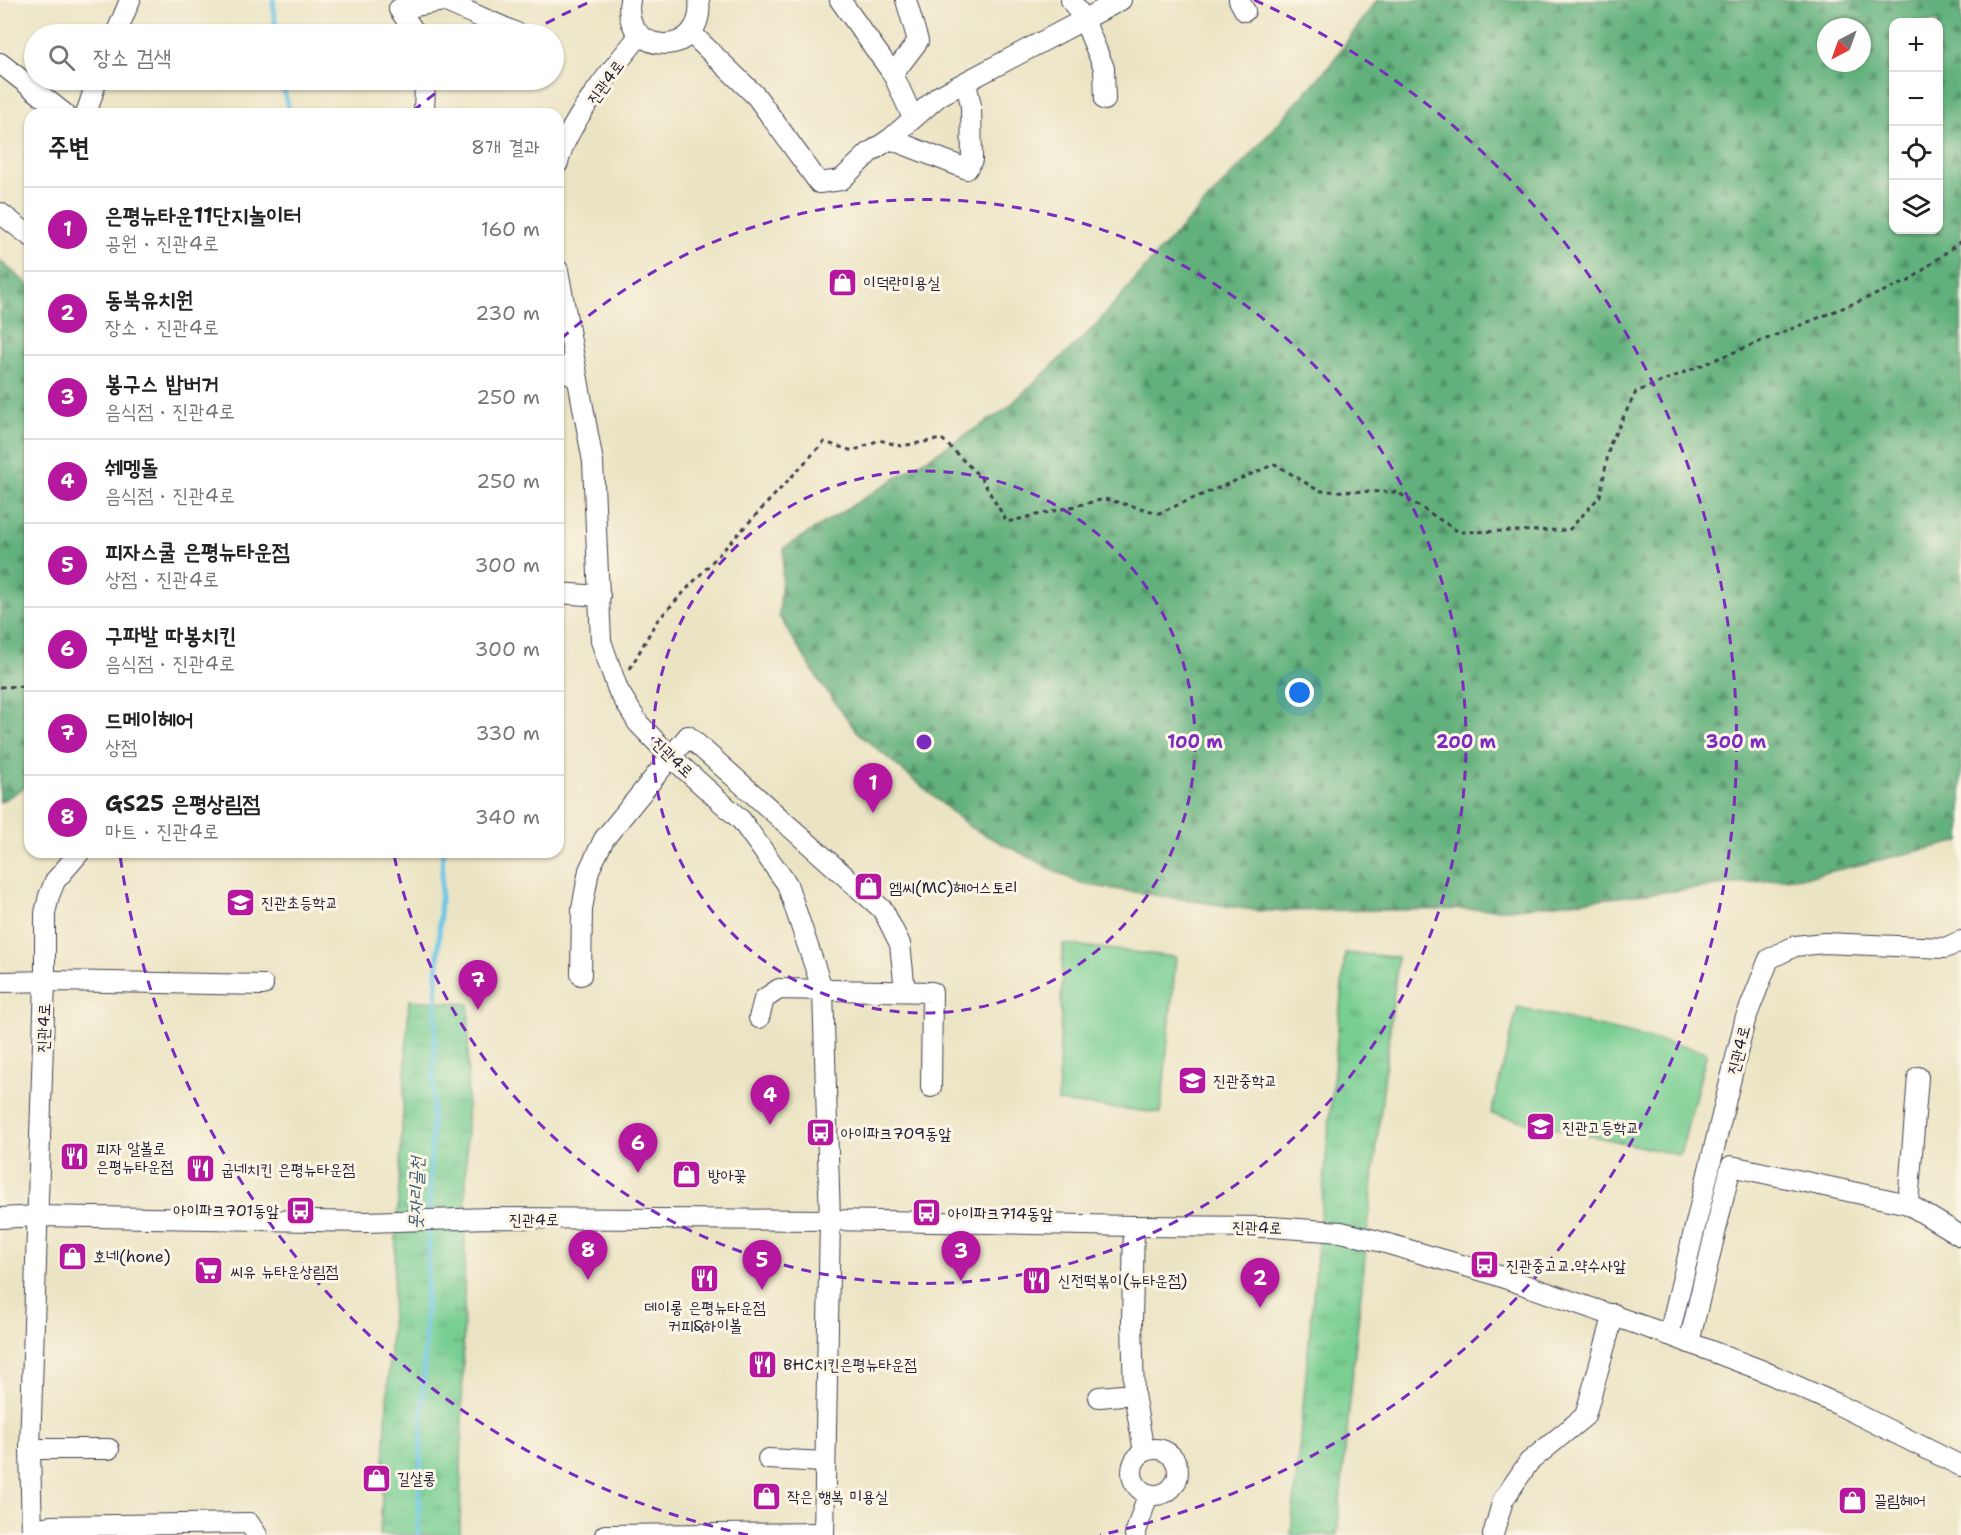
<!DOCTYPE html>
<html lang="ko">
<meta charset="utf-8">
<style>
:root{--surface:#fff;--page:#f2f2f2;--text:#222;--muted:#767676;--line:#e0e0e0;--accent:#b5179e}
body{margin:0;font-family:"Shantell Sans","Poor Story",sans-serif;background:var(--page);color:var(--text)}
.controls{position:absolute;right:18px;top:18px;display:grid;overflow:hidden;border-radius:12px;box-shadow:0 2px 4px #0004}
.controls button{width:54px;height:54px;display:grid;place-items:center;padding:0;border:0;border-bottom:2px solid var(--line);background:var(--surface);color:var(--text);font:30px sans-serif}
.compass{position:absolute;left:1817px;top:18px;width:54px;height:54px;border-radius:50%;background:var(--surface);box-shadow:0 2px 4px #0004;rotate:221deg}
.you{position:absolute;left:1300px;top:693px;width:21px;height:21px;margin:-15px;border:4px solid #fff;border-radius:50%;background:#1a73e8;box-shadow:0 0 0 9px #1a73e833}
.badge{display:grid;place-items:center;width:39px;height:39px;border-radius:50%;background:var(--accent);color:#fff;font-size:20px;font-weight:700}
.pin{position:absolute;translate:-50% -50px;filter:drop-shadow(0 2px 3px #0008)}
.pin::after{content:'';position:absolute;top:32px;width:21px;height:18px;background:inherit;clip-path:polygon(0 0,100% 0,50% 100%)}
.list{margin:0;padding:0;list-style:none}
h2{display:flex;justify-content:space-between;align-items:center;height:78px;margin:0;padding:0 24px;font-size:26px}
h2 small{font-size:20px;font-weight:400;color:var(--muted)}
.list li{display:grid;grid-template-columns:39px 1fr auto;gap:18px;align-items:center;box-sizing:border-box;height:84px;padding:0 24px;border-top:2px solid var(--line)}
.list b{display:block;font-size:22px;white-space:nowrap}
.list p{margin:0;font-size:20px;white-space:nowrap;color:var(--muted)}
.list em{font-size:20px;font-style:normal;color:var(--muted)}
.icon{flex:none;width:33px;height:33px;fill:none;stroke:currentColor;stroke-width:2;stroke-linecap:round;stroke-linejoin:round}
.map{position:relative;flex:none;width:1961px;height:1535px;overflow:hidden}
.search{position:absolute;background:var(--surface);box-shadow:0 2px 4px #0004;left:24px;top:24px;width:540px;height:66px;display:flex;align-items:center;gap:15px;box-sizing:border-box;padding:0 21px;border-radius:33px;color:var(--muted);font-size:22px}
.panel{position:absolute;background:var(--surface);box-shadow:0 2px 4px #0004;left:24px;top:108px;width:540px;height:750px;border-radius:18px}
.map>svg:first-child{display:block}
</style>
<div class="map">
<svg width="1961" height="1535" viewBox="0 0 1961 1535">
<defs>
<pattern id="forest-firs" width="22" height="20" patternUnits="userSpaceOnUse" patternTransform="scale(1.5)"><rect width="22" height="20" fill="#62b17c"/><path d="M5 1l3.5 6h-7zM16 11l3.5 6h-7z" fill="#509067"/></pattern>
<pattern id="park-tufts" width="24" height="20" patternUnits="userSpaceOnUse" patternTransform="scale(1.5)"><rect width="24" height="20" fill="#78ce92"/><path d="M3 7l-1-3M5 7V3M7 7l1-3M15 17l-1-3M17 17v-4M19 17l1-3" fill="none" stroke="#62a778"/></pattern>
</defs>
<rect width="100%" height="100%" fill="#fcf5e5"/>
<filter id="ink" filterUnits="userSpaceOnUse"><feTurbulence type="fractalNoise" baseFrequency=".0167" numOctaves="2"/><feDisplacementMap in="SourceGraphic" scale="12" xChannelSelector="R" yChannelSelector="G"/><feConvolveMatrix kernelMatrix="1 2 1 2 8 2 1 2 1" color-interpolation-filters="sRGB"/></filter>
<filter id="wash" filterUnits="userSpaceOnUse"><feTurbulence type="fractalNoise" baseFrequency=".008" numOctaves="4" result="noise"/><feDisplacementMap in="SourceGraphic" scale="24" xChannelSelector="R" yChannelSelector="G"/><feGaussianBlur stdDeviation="1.35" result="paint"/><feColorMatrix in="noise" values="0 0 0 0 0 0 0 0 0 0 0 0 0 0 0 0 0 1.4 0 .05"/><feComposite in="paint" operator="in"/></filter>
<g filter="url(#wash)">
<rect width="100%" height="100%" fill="#ebe4c4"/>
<!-- grass -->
<g fill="#78ce92" stroke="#4d7866" stroke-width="1.5">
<polygon points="1063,944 1176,957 1161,1113 1058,1102"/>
<polygon points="1518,1007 1707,1052 1680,1155 1491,1114"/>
</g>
<!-- forest -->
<g fill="url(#forest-firs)" stroke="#426a5c" stroke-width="1.5" fill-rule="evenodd">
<path d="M1377,0h584v841l-150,35 -303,33 -248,2 -179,-27 -111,-57 -113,-95 -35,-47 -43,-69 5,-68 220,-137 89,-83 64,-74 88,-93 85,-96zM1894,22h44v208h-44zM1826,27h36v36h-36z"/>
<polygon points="0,261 30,286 30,784 0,802"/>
</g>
<!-- park -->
<g fill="url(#park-tufts)" stroke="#4d7866" stroke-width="1.5">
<path d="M1345,953l53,4c-22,192 -43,385 -61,578h-46z"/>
<polygon points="409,1000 469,1004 460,1535 380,1535"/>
</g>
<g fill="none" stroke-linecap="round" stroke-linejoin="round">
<!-- stream -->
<g stroke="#68c5e6" stroke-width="5">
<polyline points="273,0 276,34"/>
<polyline points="281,80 290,114"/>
<polyline points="429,1216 437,979 443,852"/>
<polyline points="418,1535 429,1225"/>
</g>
</g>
</g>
<g filter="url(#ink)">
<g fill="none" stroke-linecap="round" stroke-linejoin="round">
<defs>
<g id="minor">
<path d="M630,0c-10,56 76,61 69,0"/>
<polyline points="840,0 893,74 913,118"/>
<polyline points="1071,0 1084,20 1104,68 1105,100"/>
<polyline points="1239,0 1245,11"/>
<polyline points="399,9 444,1 519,34"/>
<polyline points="399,9 416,34"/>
<polyline points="691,33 756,96 819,183 841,180 869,153 890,139 939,96 1121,0"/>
<polyline points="116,34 130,0"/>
<polyline points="0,63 65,114"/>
<polyline points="893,74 918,41 906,0"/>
<polyline points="86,114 97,80"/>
<polyline points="424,114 425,80"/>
<polyline points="890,139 967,169 972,160 971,106 966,82"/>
<path d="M558,163c7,-37 57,-98 82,-128"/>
<polyline points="0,213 30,236"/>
<polyline points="558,270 593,462 601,641 618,690 638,723 670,756 741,820 787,884 823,991 830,1220 824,1535"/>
<polyline points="558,365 578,380"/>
<polyline points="558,593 600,596"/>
<polyline points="581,975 582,909 589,870 604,839 688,736 883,910 900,944 905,991"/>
<polyline points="0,982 56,981 263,985"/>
<polyline points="759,1018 764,999 779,989 932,992 931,1087"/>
<polyline points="1908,1204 1918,1077"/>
<polyline points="0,1218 38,1216 366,1222 489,1218 830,1220 1134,1226 1271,1227 1341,1232 1378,1241 1493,1274 1669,1335 1761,1370 1839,1405 1961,1466"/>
<polyline points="1134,1226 1132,1322 1134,1394 1144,1452"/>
<polyline points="1669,1335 1745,1020 1769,959 1795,946 1824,943 1945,948 1961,941"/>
<polyline points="1689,1343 1731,1166 1908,1204 1961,1236"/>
<polyline points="1099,1397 1134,1394"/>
<polyline points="30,1449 109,1449"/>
<circle cx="1155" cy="1472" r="23"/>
<polyline points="768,1459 825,1462"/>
<polyline points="32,1529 50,1526 249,1523 257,1535"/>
<polyline points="32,1535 30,1449 45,981 45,913 49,896 55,881 80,852"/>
<polyline points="605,1535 824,1533"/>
<polyline points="1135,1535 1148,1494"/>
<polyline points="1493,1535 1503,1500 1529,1462 1585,1416 1614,1314"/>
</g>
</defs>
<!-- minor casing -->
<use href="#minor" stroke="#403f50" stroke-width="22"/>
<!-- path -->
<g stroke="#403f50" stroke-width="3" stroke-dasharray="4.5 4.5" stroke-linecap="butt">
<polyline points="630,669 656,622 824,442 853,451 879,440 901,446 942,439 981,478 1007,522 1105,499 1159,513 1275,464 1319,491 1397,492 1459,532 1569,530 1600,496 1610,444 1636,392 1909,281 1961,241"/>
<polyline points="0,687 30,686"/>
</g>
<!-- minor -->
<use href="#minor" stroke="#fff" stroke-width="20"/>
</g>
</g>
<!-- distance rings -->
<g fill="none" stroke="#7b2cbf" stroke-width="3" stroke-dasharray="10 8">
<circle cx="924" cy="742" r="271"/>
<path d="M561 339A542 542 0 1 1 394 855"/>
<path d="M748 1535A812 812 0 0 1 120 855M413 111A812 812 0 0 1 452 81M530 32A812 812 0 0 1 594 0M1254 0A812 812 0 0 1 1100 1535"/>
</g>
<!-- icons -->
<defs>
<symbol id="shop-square" viewBox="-11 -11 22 22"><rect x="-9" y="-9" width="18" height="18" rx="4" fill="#b5179e" stroke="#fcf5e5"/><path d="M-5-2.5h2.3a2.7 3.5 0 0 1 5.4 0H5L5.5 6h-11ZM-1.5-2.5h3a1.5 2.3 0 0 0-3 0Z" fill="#fff"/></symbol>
<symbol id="school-square" viewBox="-11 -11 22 22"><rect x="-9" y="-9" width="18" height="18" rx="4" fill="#b5179e" stroke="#fcf5e5"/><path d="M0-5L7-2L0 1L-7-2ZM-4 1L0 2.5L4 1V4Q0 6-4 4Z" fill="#fff"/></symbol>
<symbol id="bus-square" viewBox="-11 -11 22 22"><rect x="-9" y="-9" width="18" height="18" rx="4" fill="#b5179e" stroke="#fcf5e5"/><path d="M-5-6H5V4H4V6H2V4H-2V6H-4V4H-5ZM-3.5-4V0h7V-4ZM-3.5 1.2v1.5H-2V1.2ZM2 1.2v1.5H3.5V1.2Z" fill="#fff"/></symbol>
<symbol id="restaurant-square" viewBox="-11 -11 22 22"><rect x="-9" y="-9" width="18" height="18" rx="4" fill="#b5179e" stroke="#fcf5e5"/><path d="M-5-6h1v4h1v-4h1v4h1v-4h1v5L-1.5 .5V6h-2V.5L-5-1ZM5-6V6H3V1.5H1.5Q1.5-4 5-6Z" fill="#fff"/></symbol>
<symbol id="supermarket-square" viewBox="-11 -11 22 22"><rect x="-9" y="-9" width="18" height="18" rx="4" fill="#b5179e" stroke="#fcf5e5"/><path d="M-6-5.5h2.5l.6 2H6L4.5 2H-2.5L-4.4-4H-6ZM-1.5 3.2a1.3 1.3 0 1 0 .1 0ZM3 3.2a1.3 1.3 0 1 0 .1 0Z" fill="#fff"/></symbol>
</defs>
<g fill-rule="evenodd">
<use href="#shop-square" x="826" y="266" width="33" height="33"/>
<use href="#shop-square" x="852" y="870" width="33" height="33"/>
<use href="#school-square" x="224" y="886" width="33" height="33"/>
<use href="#school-square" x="1176" y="1064" width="33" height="33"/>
<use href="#school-square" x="1524" y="1110" width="33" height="33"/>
<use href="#bus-square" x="804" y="1116" width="33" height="33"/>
<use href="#restaurant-square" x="58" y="1140" width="33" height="33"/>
<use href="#restaurant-square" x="184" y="1152" width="33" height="33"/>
<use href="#shop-square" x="670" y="1158" width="33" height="33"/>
<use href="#bus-square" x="284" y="1194" width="33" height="33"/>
<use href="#bus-square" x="910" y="1196" width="33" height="33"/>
<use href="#shop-square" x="56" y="1240" width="33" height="33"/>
<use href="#bus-square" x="1468" y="1248" width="33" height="33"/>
<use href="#supermarket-square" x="192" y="1254" width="33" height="33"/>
<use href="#restaurant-square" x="688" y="1262" width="33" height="33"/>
<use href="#restaurant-square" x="1020" y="1264" width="33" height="33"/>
<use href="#restaurant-square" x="746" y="1348" width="33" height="33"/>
<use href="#shop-square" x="360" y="1462" width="33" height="33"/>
<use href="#shop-square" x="750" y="1480" width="33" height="33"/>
<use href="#shop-square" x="1836" y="1484" width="33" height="33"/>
</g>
<g text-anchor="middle" stroke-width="6" stroke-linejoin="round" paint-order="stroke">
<!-- street labels -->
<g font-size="16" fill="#22223b" stroke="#fcf5e5">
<text transform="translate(605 82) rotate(-54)" y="6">진관4로</text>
<text transform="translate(673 757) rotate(44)" y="6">진관4로</text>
<text transform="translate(43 1028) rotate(-88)" y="6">진관4로</text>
<text transform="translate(1738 1050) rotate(-76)" y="6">진관4로</text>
<text x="534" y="1225">진관4로</text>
<text transform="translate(1257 1227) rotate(1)" y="6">진관4로</text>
</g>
<!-- poi labels -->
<g font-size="16" fill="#22223b" stroke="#fcf5e5" text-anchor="start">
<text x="863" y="288">이덕란미용실</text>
<text x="889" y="893">엠씨(MC)헤어스토리</text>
<text x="261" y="908">진관초등학교</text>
<text x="1213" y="1086">진관중학교</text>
<text x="1562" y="1133">진관고등학교</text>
<text x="841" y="1139">아이파크709동앞</text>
<text x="96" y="1154">피자 알볼로<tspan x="96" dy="18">은평뉴타운점</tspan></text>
<text x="221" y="1175">굽네치킨 은평뉴타운점</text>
<text x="708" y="1181">방아꽃</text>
<text x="279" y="1216" text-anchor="end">아이파크701동앞</text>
<text x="948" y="1219">아이파크714동앞</text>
<text x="93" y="1262">호네(hone)</text>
<text x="1506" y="1271">진관중고교.약수사앞</text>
<text x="230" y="1277">씨유 뉴타운상림점</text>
<text x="1058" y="1286">신전떡볶이(뉴타운점)</text>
<text x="705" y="1313" text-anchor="middle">데이롱 은평뉴타운점<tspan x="705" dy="18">커피&amp;하이볼</tspan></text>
<text x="783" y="1370">BHC치킨은평뉴타운점</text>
<text x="397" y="1484">길살롱</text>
<text x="787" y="1502">작은 행복 미용실</text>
<text x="1874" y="1506">끌림헤어</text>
</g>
<!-- water labels -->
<g font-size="18" font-style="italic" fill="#3a5b77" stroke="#fcf5e5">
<text transform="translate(416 1193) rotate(-88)" y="6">못자리골천</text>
</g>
</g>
<circle cx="924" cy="742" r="9" fill="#7b2cbf" stroke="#fcf5e5" stroke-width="3"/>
<g font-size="18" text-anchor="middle" font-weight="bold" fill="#7b2cbf" stroke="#fcf5e5" stroke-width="6" stroke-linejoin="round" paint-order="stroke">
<text x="1195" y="748">100 m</text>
<text x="1466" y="748">200 m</text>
<text x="1736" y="748">300 m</text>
</g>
</svg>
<div class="controls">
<button>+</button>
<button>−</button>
<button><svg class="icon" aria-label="locate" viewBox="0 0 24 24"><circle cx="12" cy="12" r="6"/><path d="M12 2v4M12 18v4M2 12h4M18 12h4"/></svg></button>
<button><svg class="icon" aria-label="layers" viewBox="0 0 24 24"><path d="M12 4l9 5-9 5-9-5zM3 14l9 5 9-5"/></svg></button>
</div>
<svg class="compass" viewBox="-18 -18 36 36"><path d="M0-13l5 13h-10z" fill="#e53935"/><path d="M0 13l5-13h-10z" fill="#767676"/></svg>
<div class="you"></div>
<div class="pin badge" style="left:873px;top:813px">1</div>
<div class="pin badge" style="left:1260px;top:1308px">2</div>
<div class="pin badge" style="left:961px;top:1281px">3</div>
<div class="pin badge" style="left:770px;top:1125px">4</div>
<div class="pin badge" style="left:762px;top:1290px">5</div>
<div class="pin badge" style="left:638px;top:1173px">6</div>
<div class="pin badge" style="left:478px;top:1010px">7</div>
<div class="pin badge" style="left:588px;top:1280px">8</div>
<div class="search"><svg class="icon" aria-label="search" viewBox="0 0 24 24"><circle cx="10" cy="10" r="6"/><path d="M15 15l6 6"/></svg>장소 검색</div>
<section class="panel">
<h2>주변<small>8개 결과</small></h2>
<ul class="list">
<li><span class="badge">1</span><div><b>은평뉴타운11단지놀이터</b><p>공원 · 진관4로</p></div><em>160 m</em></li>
<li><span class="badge">2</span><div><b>동북유치원</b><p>장소 · 진관4로</p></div><em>230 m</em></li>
<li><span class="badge">3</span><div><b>봉구스 밥버거</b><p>음식점 · 진관4로</p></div><em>250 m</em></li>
<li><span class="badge">4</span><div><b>쉐멩돌</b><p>음식점 · 진관4로</p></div><em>250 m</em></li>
<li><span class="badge">5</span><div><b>피자스쿨 은평뉴타운점</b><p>상점 · 진관4로</p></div><em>300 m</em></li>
<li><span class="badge">6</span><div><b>구파발 따봉치킨</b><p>음식점 · 진관4로</p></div><em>300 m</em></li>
<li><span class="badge">7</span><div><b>드메이헤어</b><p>상점</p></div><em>330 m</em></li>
<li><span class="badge">8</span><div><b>GS25 은평상림점</b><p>마트 · 진관4로</p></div><em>340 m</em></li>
</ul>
</section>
</div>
